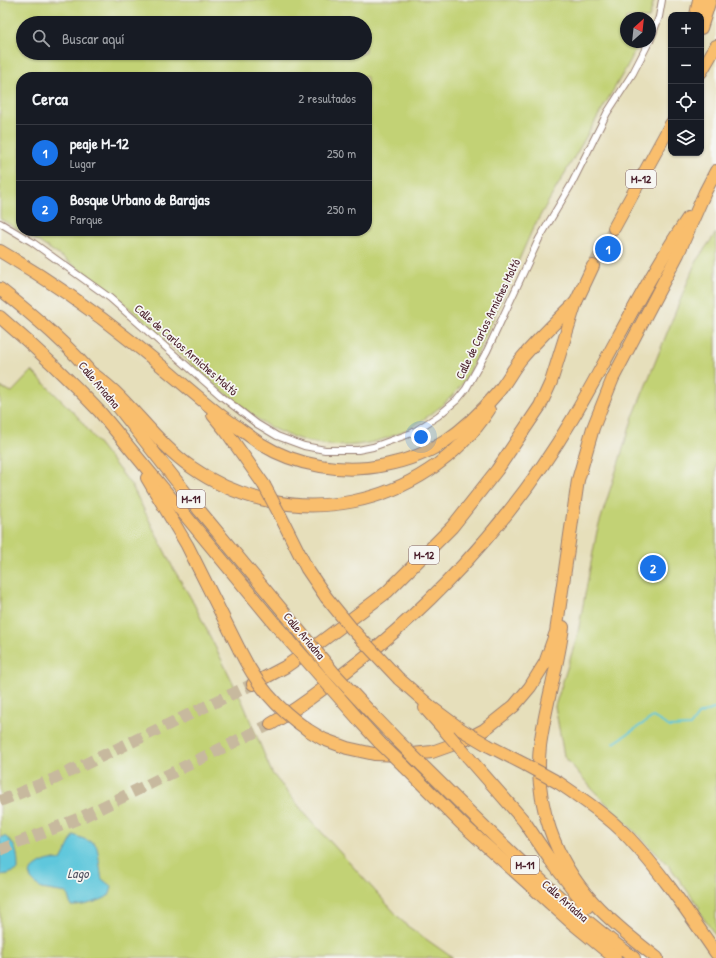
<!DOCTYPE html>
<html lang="es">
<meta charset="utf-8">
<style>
:root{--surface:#171b24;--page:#20242c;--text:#f1f3f6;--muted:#9ea1a6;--line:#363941;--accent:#1a73e8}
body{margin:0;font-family:"Patrick Hand",sans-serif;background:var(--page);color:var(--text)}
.controls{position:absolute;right:12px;top:12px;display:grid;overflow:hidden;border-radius:8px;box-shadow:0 1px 3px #0004}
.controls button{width:36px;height:36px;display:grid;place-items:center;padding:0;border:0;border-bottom:1px solid var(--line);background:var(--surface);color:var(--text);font:20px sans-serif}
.compass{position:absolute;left:620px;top:12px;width:36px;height:36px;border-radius:50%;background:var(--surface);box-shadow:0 1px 3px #0004;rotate:27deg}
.you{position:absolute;left:421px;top:437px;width:14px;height:14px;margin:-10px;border:3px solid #fff;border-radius:50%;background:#1a73e8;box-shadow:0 0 0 6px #1a73e833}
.badge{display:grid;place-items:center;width:26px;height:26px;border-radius:50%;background:var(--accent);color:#fff;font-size:13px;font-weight:700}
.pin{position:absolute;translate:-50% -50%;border:2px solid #fff;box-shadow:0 1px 4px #0006}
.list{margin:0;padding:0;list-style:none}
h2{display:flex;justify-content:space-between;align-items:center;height:52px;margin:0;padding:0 16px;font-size:17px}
h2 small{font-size:13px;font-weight:400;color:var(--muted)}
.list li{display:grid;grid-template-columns:26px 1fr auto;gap:12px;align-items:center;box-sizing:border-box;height:56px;padding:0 16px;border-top:1px solid var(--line)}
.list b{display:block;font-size:15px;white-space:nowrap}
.list p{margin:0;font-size:13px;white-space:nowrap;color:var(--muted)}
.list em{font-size:13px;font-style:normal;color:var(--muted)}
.icon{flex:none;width:22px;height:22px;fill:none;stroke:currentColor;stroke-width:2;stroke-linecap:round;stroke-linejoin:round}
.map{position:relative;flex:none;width:716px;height:958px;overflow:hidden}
.search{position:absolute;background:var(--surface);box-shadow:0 1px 3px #0004;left:16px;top:16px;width:356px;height:44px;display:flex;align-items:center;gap:10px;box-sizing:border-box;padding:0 14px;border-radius:22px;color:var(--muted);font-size:15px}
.panel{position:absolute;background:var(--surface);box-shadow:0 1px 3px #0004;left:16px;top:72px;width:356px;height:164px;border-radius:16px}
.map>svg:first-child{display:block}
</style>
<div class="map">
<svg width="716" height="958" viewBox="0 0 716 958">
<rect width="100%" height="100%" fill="#f6f6f2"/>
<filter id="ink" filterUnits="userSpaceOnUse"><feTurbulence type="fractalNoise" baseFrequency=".025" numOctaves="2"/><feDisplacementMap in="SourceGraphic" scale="8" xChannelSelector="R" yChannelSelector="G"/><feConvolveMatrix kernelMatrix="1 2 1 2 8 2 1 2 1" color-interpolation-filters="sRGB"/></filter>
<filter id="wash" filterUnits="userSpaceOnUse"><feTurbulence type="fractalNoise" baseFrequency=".012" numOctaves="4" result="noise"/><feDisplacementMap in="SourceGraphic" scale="16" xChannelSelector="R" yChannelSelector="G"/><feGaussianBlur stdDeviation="0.9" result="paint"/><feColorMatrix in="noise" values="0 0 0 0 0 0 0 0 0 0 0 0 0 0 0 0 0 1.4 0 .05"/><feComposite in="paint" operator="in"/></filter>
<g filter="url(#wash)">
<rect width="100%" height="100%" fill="#e6dfbb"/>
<!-- green -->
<g fill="#c2d274" stroke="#867850" fill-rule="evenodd">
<path d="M0,0h654l-5,18h-23v24h13l-10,21 -96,165 -66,150c-5,6 -10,13 -16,19 -53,51 -116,64 -183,29 -13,-8 -24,-18 -36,-27 -34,-28 -65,-58 -98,-87 -35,-30 -73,-57 -113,-81h346v-154h-346v154l-21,-12zM23,23h342v30h-342z"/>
<polygon points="716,233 716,936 697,909 700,908 670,867 593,790 564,756 555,706 577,637 597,531 633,417 696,261"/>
<polygon points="32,371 77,416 132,486 173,568 192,600 243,703 272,773 307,816 406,925 453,958 0,958 0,387 12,392"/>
</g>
<!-- water -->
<g fill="#5fc7dc" stroke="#547384">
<path d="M74,835c4,2 19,7 21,9 4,3 5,29 7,35l10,8c-1,3 -1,7 -4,9 -5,5 -30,11 -37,10l-4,-13 -26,-4 -10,-10 -2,-6c9,-10 19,-15 32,-13z"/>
<path d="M4,836c13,7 14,20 14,34l-10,4 -8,1v-37z"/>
</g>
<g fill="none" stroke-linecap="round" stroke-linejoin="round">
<!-- stream -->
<polyline stroke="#5fc7dc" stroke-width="2" points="614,743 653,717 670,727 690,726 698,715 716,708"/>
</g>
</g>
<g filter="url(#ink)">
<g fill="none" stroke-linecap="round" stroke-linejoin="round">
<!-- highway-tunnel -->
<g stroke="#c7b99e" stroke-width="12" stroke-dasharray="12 6" stroke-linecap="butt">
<polyline points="593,266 614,228"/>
<polyline points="0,801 54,779 253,684"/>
<polyline points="0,850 80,818 271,724"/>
</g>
<defs>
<g id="street">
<polyline points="650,41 659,17 662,0"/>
<polyline points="0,223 32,242 110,298 221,396 257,424 277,436 304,446 325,450 358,450 373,447 412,433 438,416 457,400 466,389 487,351 539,239 571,185 607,113 633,73 649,42"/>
</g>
<g id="highway">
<polyline points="696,15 699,0"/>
<polyline points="701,28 710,0"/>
<polyline points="701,72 716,46"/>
<polyline points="614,228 671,124"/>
<path d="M0,251c46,27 90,57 132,91 31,24 60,51 91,75 13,9 25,18 38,27 35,22 83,30 124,21 20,-4 41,-11 59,-23 21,-14 39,-32 55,-51 8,-10 14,-22 22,-32 17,-20 37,-39 55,-57"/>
<path d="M0,289c34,27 70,57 97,91"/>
<path d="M0,317c35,30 68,61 100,95l180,218"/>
<path d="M93,374c7,5 14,11 21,17 26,25 47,55 77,76 98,69 233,42 298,-57"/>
<polyline points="116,404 200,511 292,622"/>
<polyline points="213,415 226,431 264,485"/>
<polyline points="147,478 187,545 239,649"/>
<polyline points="280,515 307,569 326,597"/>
<path d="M563,627c-5,40 -18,79 -23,119 -6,56 15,115 53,156 19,21 42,39 64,56"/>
<polyline points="399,679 431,707 462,730"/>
<polyline points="253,684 285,667 318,644 387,592 452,527 497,470 540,406 551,382 576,302 593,266"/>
<polyline points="425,708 449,735"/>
<polyline points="372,714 399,742"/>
<polyline points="359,720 380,743"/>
<path d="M271,724c19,-11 36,-23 53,-36 100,-72 186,-164 249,-270 39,-66 72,-137 115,-200"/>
<polyline points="308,730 323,739 347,748 374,754 402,755 432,752 463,741 484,730 514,706 530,687 545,663 556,632 578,480 593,428 613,378 678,254 705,192 716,171"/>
<polyline points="489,746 526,765"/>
<polyline points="468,757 524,821 551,861 587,907"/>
<path d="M422,765c68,67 135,136 212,193"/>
<polyline points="404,766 461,823 571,922 615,958"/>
<path d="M559,783c25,17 50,34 70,55 33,35 60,76 87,115"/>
</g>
</defs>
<!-- street casing -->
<use href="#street" stroke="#987f73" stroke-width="8"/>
<!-- highway casing -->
<use href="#highway" stroke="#987f73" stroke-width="14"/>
<!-- street -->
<use href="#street" stroke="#fff" stroke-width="6"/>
<!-- highway -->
<use href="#highway" stroke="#f9be6d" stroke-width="12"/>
<defs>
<g id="highway-bridge">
<polyline points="264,485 280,515"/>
<polyline points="326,597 352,629 399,679"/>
<polyline points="292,622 333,672 372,714"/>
<polyline points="280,630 359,720"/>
<path d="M239,649c18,36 36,58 69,81"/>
<polyline points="462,730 489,746"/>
<polyline points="449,735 468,757"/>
<polyline points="399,742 422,765"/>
<polyline points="380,743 404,766"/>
<polyline points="526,765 559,783"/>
</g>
</defs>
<!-- highway-bridge casing -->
<use href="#highway-bridge" stroke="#987f73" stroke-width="14" stroke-linecap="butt"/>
<!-- highway-bridge -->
<use href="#highway-bridge" stroke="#f9be6d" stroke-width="12"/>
</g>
</g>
<g text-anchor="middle" stroke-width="3.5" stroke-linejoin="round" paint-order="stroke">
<!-- shield labels -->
<g fill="#f6f6f2" stroke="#7e6067" stroke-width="1">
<rect x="626" y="170" width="30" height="18" rx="3"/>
<rect x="177" y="490" width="28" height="18" rx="3"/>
<rect x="409" y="546" width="30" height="18" rx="3"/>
<rect x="511" y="856" width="28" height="18" rx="3"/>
</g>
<g font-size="11" font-weight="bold" fill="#4a1f2b">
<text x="641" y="183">M-12</text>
<text x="191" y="503">M-11</text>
<text x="424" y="559">M-12</text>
<text x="525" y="869">M-11</text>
</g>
<!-- street labels -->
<g font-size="12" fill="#4a1f2b" stroke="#f6f6f2">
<text transform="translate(488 319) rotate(-64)" y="4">Calle de Carlos Arniches Moltó</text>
<text transform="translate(186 350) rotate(41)" y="4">Calle de Carlos Arniches Moltó</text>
<text transform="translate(99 385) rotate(50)" y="4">Calle Ariadna</text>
<text transform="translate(304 636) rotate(50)" y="4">Calle Ariadna</text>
<text transform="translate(565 901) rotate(41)" y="4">Calle Ariadna</text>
</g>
<!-- water labels -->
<g font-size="13" font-style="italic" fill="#505160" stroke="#f6f6f2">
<text x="78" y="878">Lago</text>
</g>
</g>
</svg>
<div class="controls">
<button>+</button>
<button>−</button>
<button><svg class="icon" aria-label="locate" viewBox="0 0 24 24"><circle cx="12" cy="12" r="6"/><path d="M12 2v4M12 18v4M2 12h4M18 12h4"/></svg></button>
<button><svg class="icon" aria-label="layers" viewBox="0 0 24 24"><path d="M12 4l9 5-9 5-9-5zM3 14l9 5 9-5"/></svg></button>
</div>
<svg class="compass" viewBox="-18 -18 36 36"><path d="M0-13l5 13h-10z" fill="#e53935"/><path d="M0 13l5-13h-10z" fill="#9ea1a6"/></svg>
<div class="you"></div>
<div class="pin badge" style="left:608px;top:249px">1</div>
<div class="pin badge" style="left:653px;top:568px">2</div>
<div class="search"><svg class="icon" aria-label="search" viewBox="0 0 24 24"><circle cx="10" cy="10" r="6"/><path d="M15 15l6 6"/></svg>Buscar aquí</div>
<section class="panel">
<h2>Cerca<small>2 resultados</small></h2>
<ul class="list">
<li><span class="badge">1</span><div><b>peaje M-12</b><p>Lugar</p></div><em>250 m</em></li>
<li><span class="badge">2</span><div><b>Bosque Urbano de Barajas</b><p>Parque</p></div><em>250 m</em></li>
</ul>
</section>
</div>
